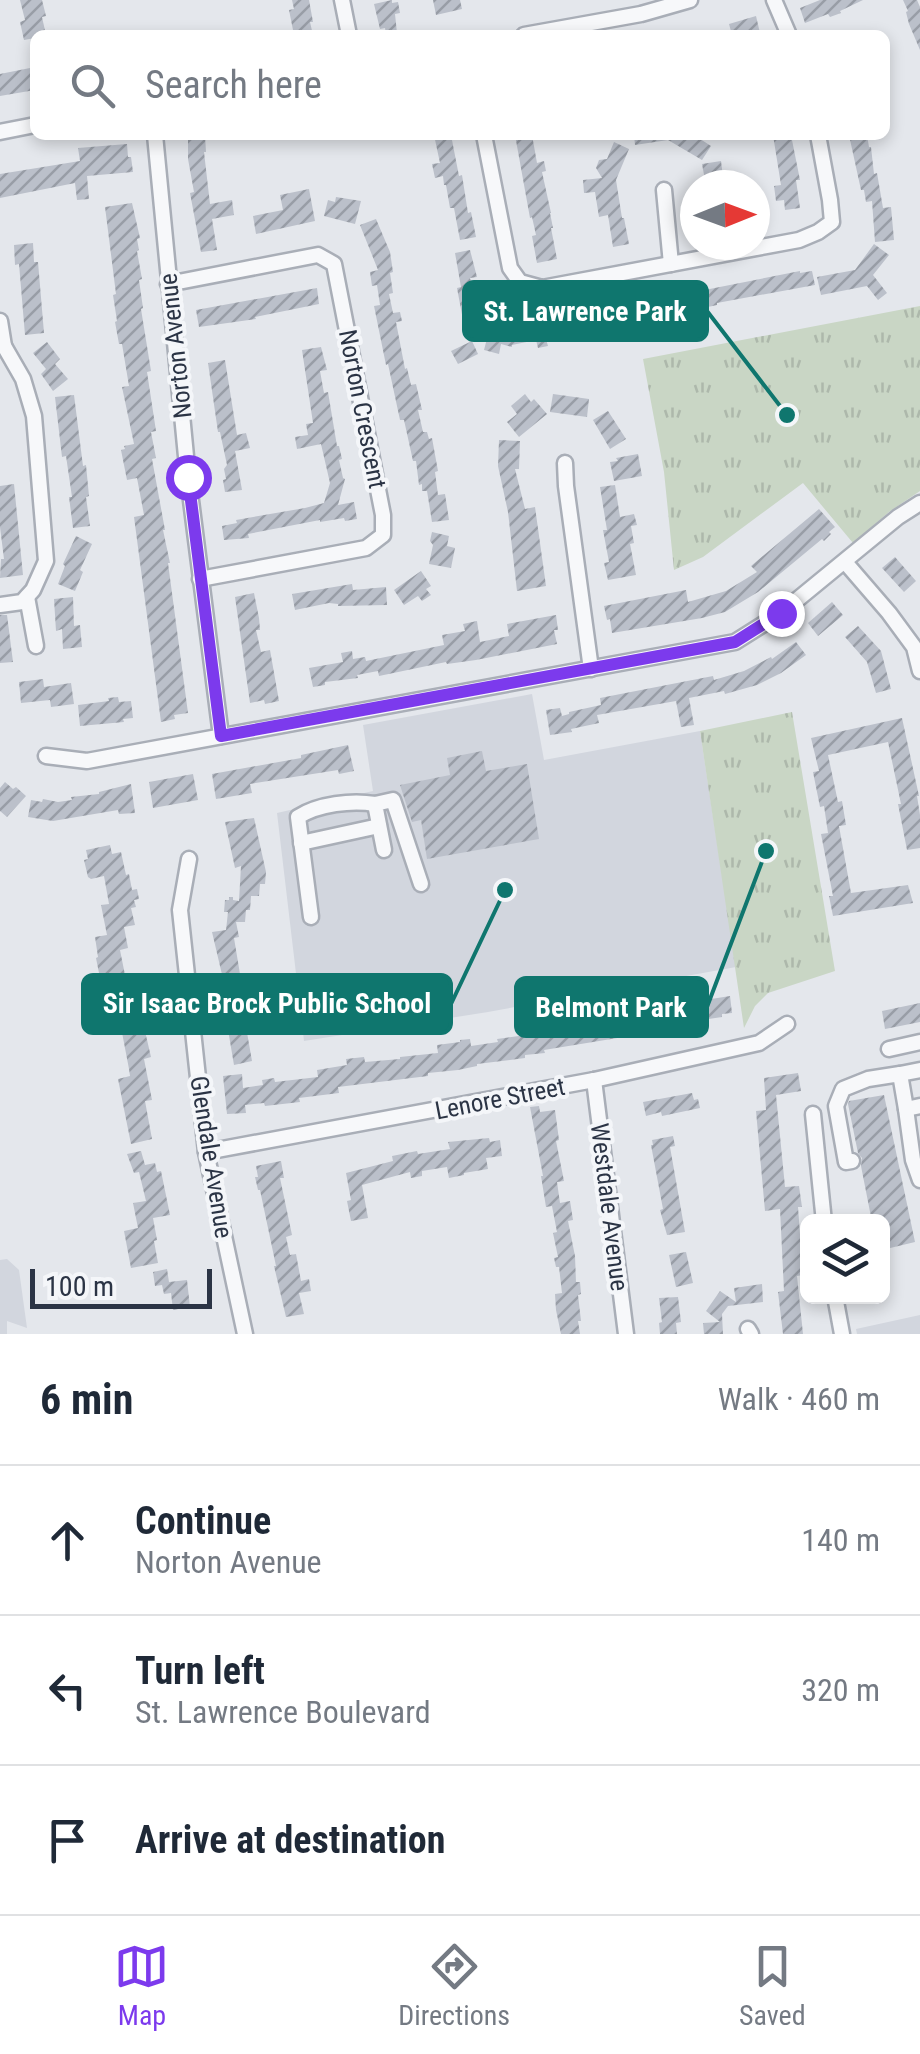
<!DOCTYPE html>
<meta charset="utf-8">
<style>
:root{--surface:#fff;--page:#f6f6f7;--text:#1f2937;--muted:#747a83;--line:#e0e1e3;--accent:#7c3aed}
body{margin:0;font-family:"Roboto Condensed",sans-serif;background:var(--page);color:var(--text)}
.controls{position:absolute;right:30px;bottom:30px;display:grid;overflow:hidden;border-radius:15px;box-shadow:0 5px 15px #0003}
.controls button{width:90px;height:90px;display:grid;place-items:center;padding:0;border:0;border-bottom:2px solid var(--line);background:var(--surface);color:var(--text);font:50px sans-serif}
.compass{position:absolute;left:680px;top:170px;width:90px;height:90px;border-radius:50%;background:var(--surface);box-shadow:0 5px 15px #0003;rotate:89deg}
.scale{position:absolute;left:30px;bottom:25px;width:182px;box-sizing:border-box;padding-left:10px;border:5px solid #2b3445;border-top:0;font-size:28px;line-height:35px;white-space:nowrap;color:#2b3445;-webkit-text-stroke:8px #f4f6f9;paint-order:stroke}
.stop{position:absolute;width:30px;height:30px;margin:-22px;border:8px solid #7c3aed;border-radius:50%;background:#fff}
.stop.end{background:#7c3aed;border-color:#fff;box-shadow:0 2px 10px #0008}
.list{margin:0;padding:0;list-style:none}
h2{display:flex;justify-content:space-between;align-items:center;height:130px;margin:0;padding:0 40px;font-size:42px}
h2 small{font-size:32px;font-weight:400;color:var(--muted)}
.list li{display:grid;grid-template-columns:65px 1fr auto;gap:30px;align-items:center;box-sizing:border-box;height:150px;padding:0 40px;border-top:2px solid var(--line)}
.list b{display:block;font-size:38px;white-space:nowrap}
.list p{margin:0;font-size:32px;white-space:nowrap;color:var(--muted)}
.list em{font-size:32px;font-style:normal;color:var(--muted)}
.icon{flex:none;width:55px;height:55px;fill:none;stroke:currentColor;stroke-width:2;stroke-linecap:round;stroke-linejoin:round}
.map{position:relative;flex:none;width:920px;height:1334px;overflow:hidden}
.search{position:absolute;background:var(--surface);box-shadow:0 5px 15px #0003;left:30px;right:30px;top:30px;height:110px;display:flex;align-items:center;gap:25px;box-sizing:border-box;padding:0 35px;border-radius:15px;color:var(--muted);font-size:38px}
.sheet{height:580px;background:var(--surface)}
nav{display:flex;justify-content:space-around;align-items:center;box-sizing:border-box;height:140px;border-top:2px solid var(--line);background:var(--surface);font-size:28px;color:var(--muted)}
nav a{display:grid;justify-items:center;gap:5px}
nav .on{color:var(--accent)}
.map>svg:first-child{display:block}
</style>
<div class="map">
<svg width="920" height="1334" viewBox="0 0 920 1334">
<defs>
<pattern id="grass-tufts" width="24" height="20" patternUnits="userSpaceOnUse" patternTransform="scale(2.5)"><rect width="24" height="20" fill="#c9d6c5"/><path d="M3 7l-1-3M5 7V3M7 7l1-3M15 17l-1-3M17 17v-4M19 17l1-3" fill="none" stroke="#adb8ab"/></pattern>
<pattern id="building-hatch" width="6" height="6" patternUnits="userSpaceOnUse" patternTransform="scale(2.5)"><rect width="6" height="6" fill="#bbc0ca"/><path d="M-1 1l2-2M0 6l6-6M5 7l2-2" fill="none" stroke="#989da6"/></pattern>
</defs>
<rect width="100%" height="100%" fill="#e4e7ec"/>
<!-- built -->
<g fill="#d2d6de">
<polygon points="532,694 544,760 700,731 736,967 488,1012 304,1041 277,813 373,791 363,725"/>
<polygon points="7,1259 19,1270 27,1328 7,1321 7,1334 0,1334 0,1260"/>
<polygon points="920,1315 920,1334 857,1334 856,1329"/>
</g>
<!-- grass -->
<g fill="url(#grass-tufts)">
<polygon points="920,306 920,491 889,512 853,543 803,483 703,557 674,570 664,472 643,359"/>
<polygon points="792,712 835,971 768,993 755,1006 744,1028 700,731"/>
</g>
<!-- building -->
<g fill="url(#building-hatch)">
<polygon points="20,0 42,0 46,16 42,17 46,35 35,35 35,38 24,40 20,22 25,20"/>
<polygon points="292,0 309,0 313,22 310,22 313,35 294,35 289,10 294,9"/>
<polygon points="392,0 392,3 398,2 400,13 395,14 397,33 386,35 385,28 380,29 374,4"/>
<polygon points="433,0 460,0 462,9 436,15"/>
<polygon points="820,0 863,0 840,11 841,13 830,17 828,14 805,23 800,8"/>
<polygon points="903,0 917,0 920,7 920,50 909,24 906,12 908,11"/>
<polygon points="756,16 760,33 732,35 729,24"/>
<polygon points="35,67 35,90 0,96 0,74"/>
<polygon points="188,135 205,135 206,152 204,152 210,204 232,200 234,215 212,219 217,250 201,252 190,193 194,192 188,159"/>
<polygon points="434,135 451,135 459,176 462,175 468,213 471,212 476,237 460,240 454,208 450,208 446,185 444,185 443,176 435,178 432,164 440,163"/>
<polygon points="515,135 532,135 537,163 544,161 546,171 542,172 551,213 550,213 553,228 551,228 557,259 537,263 532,236 536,235 532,217 530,218"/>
<polygon points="634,135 694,135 711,146 702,160 668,140 635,145"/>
<polygon points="773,135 791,135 800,180 796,180 800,208 785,210 784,200 776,201 774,186 781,185"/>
<polygon points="849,135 867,135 869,147 871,147 874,174 877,173 883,208 891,207 894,240 875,242 872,201 866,202 864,190 861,190"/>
<polygon points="614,142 629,149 616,180 622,218 624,218 629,244 613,247 608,215 599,217 595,192 584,193 583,180 602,178 596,168 599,160 607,159"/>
<polygon points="127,144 128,157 131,157 133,172 87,176 89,199 77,200 75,183 0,198 0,174 80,161 78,148"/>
<polygon points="721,161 724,185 706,185 702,164"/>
<polygon points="309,189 315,221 256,234 253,216 283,210 280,195"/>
<polygon points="336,197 361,201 355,224 324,216 328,200 335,202"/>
<polygon points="132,203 140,238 137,239 139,250 137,251 142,279 139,280 143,308 141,309 151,371 147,372 156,431 151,432 156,458 152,459 165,530 163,530 170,563 168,563 188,713 174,715 175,719 161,722 134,517 144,515 137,478 127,480 121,450 125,449 124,446 134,444 122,387 129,386 122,344 119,344 115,322 117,321 113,295 116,294 105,207"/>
<polygon points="376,219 390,252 393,272 390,273 393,293 389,294 393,313 400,312 402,321 396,322 405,369 407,368 411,385 416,384 422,410 418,410 423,432 427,432 429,439 432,438 438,471 435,472 438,495 445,494 449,520 432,522 427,491 422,491 422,484 419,485 416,461 413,461 404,420 400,420 388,364 386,365 374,306 380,305 377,285 372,286 370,272 378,270 360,225"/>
<polygon points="33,243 34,262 38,262 44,333 25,335 19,264 15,265 14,245"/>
<polygon points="874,244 889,255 873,275 887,293 878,300 867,286 821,295 817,277 855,270"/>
<polygon points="470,250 477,277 470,278 480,316 463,320 457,288 461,287 455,253"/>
<polygon points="800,271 800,273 812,271 815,285 717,303 717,305 657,318 656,314 588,328 579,330 580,339 568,341 567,335 546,339 548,346 538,348 536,340 512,345 512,347 501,344 499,354 484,350 491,323 514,329 540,324 539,322 571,315 571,313 625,305 637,301 636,299 648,297 649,301"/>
<polygon points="317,288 319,304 255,317 256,319 199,327 196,310"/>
<polygon points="472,341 478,354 458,364 451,351"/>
<polygon points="47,342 60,359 55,364 68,379 53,391 41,374 46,369 33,353"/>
<polygon points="321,347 327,370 320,371 324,393 328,392 337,446 339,446 342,459 339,460 343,478 345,479 338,505 354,502 357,519 345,521 344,518 320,522 320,520 248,534 249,538 224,540 222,526 237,523 236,520 305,508 324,503 330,483 321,444 297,449 295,437 308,435 306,424 313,423 302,350"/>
<polygon points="225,360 237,435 246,433 250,448 235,451 242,490 225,492 223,480 226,479 224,469 227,465 220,432 218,432 208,363"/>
<polygon points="525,394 531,402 534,399 547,414 519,437 507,422 517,414 511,406"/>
<polygon points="553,394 589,399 587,417 550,412"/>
<polygon points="74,395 83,466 86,465 89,496 86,497 90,526 73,528 69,497 72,497 66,456 62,457 55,397"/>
<polygon points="608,411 626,439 610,449 593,420"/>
<polygon points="499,440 520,441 519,469 515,469 525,509 535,507 546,586 517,591 508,512 498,466"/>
<polygon points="638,454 642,476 614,481 610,462 618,461 616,458"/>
<polygon points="14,484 23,575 0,578 1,559 4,559 0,527 0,486"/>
<polygon points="615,485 620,517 634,514 637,525 631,526 634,543 630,544 636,575 608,580 604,563 609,562 603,530 607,530 600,487"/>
<polygon points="819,509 835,527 829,532 831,534 824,541 822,539 758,592 725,612 702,618 612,633 610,619 607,620 604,606 686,590 688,602 726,591 757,572 751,566"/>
<polygon points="432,532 449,536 447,546 455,548 451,568 429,564 433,545 430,541"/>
<polygon points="76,536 92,544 80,570 83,572 75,591 58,584 65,566 63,564"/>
<polygon points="895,557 916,581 904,592 882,568"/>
<polygon points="421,571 431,586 426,589 431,595 422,601 418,596 404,605 394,590"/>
<polygon points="352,584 353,590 386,587 387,605 338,606 338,604 329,603 295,610 292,594"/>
<polygon points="254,593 259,618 260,630 256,630 261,652 270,650 279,701 265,704 264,700 250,703 235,597"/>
<polygon points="73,597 74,626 80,625 82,647 63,649 62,629 56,631 54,599"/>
<polygon points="832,602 843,615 818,636 808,623"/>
<polygon points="0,615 7,615 13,662 0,663"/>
<polygon points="556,615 558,630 554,630 557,644 476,660 447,664 446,662 379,676 378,671 357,675 358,678 325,682 325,685 313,687 309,668 343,662 341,653 352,651 353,659 365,657 366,661 444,645 442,635 465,631 463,624 477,621 480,642 509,636 507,624"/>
<polygon points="858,626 881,651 891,689 876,693 867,662 845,637"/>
<polygon points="796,642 806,655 781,673 757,685 725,694 724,691 689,698 694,725 681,727 676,701 597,715 599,723 571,729 572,732 550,735 546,710 560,708 562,716 569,714 569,712 601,705 600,698 713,676 714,680 744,671 771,657 772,659"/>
<polygon points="43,679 44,687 71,683 74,704 51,707 50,700 21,703 19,682"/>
<polygon points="118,697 119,702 131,701 133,718 123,719 124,722 80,726 78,705 109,701 108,698"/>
<polygon points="902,718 919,796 917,796 920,815 920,848 907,850 898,804 901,804 888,742 828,755 838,802 842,801 846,825 839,826 851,893 908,885 913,903 833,916 829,896 833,896 821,834 828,833 824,806 820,807 813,772 819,771 811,738"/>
<polygon points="348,745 354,771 339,774 338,770 250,784 252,793 216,799 212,774 301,758 301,755"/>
<polygon points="482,751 486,771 527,764 539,839 427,859 421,820 412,822 400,785 450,775 447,758"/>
<polygon points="193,774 198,800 153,808 149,782"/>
<polygon points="5,782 13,789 16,787 26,796 7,817 0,811 0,788"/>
<polygon points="131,784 135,813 119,814 118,810 53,821 28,817 31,800 42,802 43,799 58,802 72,800 71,797 99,794 99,792"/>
<polygon points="254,818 266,872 265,884 260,884 259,896 251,896 250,910 246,910 245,922 236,922 239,937 234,938 245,1004 242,1004 252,1061 234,1065 225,1012 227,1012 224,983 212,932 226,930 228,912 224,912 225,900 229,900 229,897 233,897 233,900 239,901 241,866 235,868 225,822"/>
<polygon points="110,845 112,854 121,852 126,875 129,874 132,890 137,889 139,899 134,900 136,907 131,908 135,925 124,927 128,948 120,950 128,990 135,988 151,1057 144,1059 152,1100 145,1101 152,1139 131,1144 118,1079 130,1076 129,1069 120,1022 114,1023 111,1010 115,1010 110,986 102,988 96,958 98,957 95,937 107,935 101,905 109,904 104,876 91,879 88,877 84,860 88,859 86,850"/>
<polygon points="730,996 732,1013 722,1014 722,1017 702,1020 703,1024 544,1050 545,1053 525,1055 525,1058 477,1064 477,1066 458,1070 428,1073 428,1076 338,1087 339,1093 299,1098 300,1102 265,1106 264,1103 245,1105 246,1113 227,1114 223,1076 242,1074 243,1088 263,1085 262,1080 274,1078 275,1082 318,1077 317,1070 347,1065 346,1059 364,1057 365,1062 400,1059 400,1057 438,1053 437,1045 460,1042 460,1040 470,1039 471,1046 498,1042 497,1039 555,1031 555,1025 616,1019 646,1014 645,1012 675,1008 675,1004 705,1002 705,1000"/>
<polygon points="920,1003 920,1022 885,1029 882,1011"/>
<polygon points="798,1073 801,1091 776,1095 785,1187 799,1186 802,1207 798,1207 803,1275 797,1276 803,1334 783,1334 778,1292 784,1291 780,1209 765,1211 756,1111 766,1110 764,1078"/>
<polygon points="692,1093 694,1100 698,1099 700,1108 662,1116 661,1112 646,1116 643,1102"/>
<polygon points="884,1095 915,1242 882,1250 882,1222 872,1222 861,1166 862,1158 858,1153 848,1104 849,1101"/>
<polygon points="539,1106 540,1112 555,1110 559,1140 556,1141 564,1181 557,1182 560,1203 570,1201 573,1220 568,1221 575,1256 576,1282 580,1282 581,1294 578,1295 581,1321 578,1321 580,1334 561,1334 556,1310 555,1294 562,1293 559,1267 556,1267 554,1258 558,1257 553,1233 557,1232 552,1206 546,1207 541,1176 543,1176 530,1107"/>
<polygon points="673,1136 675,1146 670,1147 685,1232 667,1235 660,1210 663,1209 651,1145 653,1145 652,1140"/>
<polygon points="489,1138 490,1142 500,1140 502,1156 486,1158 488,1169 464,1173 464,1175 449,1178 447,1167 422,1171 422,1176 411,1178 410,1172 362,1185 368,1218 351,1221 347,1201 351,1200 346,1173 393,1161 392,1156 417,1151 418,1154 450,1149 448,1142"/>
<polygon points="141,1151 145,1165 155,1163 157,1172 161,1171 170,1215 153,1218 157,1240 154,1241 158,1263 131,1268 124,1231 138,1228 133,1203 146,1201 139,1172 134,1173 127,1154"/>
<polygon points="281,1161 284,1178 280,1178 292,1235 286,1237 290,1255 296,1254 301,1281 309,1279 311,1291 299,1293 304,1314 286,1317 274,1266 276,1266 260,1190 258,1190 255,1177 258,1177 256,1166"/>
<polygon points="686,1252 693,1283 676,1287 669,1255"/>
<polygon points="167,1269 169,1282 187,1280 190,1307 173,1310 171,1293 164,1294 162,1285 155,1286 153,1272"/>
<polygon points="762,1284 763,1302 728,1306 722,1314 723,1334 704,1334 703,1323 720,1322 706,1311 720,1291 736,1302 734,1288"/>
<polygon points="678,1297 681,1322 676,1323 677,1334 660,1334 659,1323 662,1322 659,1298"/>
</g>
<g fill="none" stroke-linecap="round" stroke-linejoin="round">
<defs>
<g id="minor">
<polyline points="342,0 349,35"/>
<polyline points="774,0 789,35"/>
<polyline points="524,35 641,14 690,0"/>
<polyline points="0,132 35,125"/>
<polyline points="155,135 188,477 221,736"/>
<polyline points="484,135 510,268 520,282 542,288 799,240 818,232 832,222 830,200 818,135"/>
<polyline points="664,190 671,264"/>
<polyline points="168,284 318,255 334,264 383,515 383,535 366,548 200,579"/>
<polyline points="0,321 4,346"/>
<polyline points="0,346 4,346 23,379 34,416 46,561 33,590 22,602 0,605"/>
<polyline points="565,463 566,486 591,669"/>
<polyline points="845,562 889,613 914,647 920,671"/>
<polyline points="27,597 36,646"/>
<polyline points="46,756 87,761 735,642 781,613 898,517 920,503"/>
<polyline points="301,843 379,826"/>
<polyline points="384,850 375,804 393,800 421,884"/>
<polyline points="189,859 180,910 206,1152 245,1334"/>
<path d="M311,917l-13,-100c20,-13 54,-17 77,-13"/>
<polyline points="889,1049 920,1042"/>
<polyline points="900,1074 920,1070"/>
<polyline points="594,1080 626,1334"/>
<polyline points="920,1106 906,1109 913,1160 920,1180"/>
<polyline points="813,1114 824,1222"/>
<polyline points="206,1152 594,1080 759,1043 787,1024"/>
<polyline points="852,1161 846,1162 836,1106 843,1089 868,1079 900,1074 906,1109"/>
<polyline points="835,1296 842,1334"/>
<polyline points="748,1329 751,1334"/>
</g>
</defs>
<!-- minor casing -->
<use href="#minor" stroke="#a9aeb7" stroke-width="19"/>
<!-- minor -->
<use href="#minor" stroke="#f7f8fa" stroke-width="14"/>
</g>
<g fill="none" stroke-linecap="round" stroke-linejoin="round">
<!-- route -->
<polyline stroke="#7c3aed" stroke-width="12" points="188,477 221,736 735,642 781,613"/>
</g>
<g text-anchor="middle" stroke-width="8" stroke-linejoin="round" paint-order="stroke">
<!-- street labels -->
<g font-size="25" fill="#2b3445" stroke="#f4f6f9">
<text transform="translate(175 346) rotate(-96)" y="9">Norton Avenue</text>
<text transform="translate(363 409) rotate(79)" y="9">Norton Crescent</text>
<text transform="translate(500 1098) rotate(-11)" y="9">Lenore Street</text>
<text transform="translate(212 1157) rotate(81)" y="9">Glendale Avenue</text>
<text transform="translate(610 1207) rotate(83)" y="9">Westdale Avenue</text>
</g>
</g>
<!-- callouts -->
<path fill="none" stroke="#0f766e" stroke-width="4" d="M787 415L707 311M505 890L451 1004M766 851L707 1007"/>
<g fill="#0f766e" stroke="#f4f6f9" stroke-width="4">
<circle cx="787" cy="415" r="10"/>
<circle cx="505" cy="890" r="10"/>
<circle cx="766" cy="851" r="10"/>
</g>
<g fill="#0f766e" stroke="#0f766e" stroke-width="4">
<rect x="464" y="282" width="243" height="58" rx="10"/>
<rect x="83" y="975" width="368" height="58" rx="10"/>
<rect x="516" y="978" width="191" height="58" rx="10"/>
</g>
<g font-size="28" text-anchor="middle" font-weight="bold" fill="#fff">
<text x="585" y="321">St. Lawrence Park</text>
<text x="267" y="1013">Sir Isaac Brock Public School</text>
<text x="611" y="1017">Belmont Park</text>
</g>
</svg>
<div class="controls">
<button><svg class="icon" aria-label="layers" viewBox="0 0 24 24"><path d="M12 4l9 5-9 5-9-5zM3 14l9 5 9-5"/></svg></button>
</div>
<svg class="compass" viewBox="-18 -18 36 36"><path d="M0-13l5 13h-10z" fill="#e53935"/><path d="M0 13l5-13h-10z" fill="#747a83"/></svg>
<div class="scale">100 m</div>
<div class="stop" style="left:188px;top:477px"></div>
<div class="stop end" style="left:781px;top:613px"></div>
<div class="search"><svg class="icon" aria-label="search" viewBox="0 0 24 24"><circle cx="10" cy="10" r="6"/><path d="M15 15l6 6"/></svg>Search here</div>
</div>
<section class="sheet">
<h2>6 min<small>Walk · 460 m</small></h2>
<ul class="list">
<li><svg class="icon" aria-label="ahead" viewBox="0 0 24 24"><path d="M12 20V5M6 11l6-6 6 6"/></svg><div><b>Continue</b><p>Norton Avenue</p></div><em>140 m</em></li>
<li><svg class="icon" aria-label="left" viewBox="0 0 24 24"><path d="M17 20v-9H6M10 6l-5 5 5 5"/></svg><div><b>Turn left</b><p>St. Lawrence Boulevard</p></div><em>320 m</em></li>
<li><svg class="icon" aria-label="arrive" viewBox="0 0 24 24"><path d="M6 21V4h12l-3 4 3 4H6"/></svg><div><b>Arrive at destination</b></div></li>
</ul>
</section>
<nav>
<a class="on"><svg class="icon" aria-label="map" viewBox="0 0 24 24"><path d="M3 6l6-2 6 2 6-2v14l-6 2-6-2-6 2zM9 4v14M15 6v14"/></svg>Map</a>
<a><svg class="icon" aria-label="directions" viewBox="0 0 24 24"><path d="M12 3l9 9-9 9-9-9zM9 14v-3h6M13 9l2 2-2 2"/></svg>Directions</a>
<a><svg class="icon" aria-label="saved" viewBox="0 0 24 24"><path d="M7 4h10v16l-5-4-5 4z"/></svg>Saved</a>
</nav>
